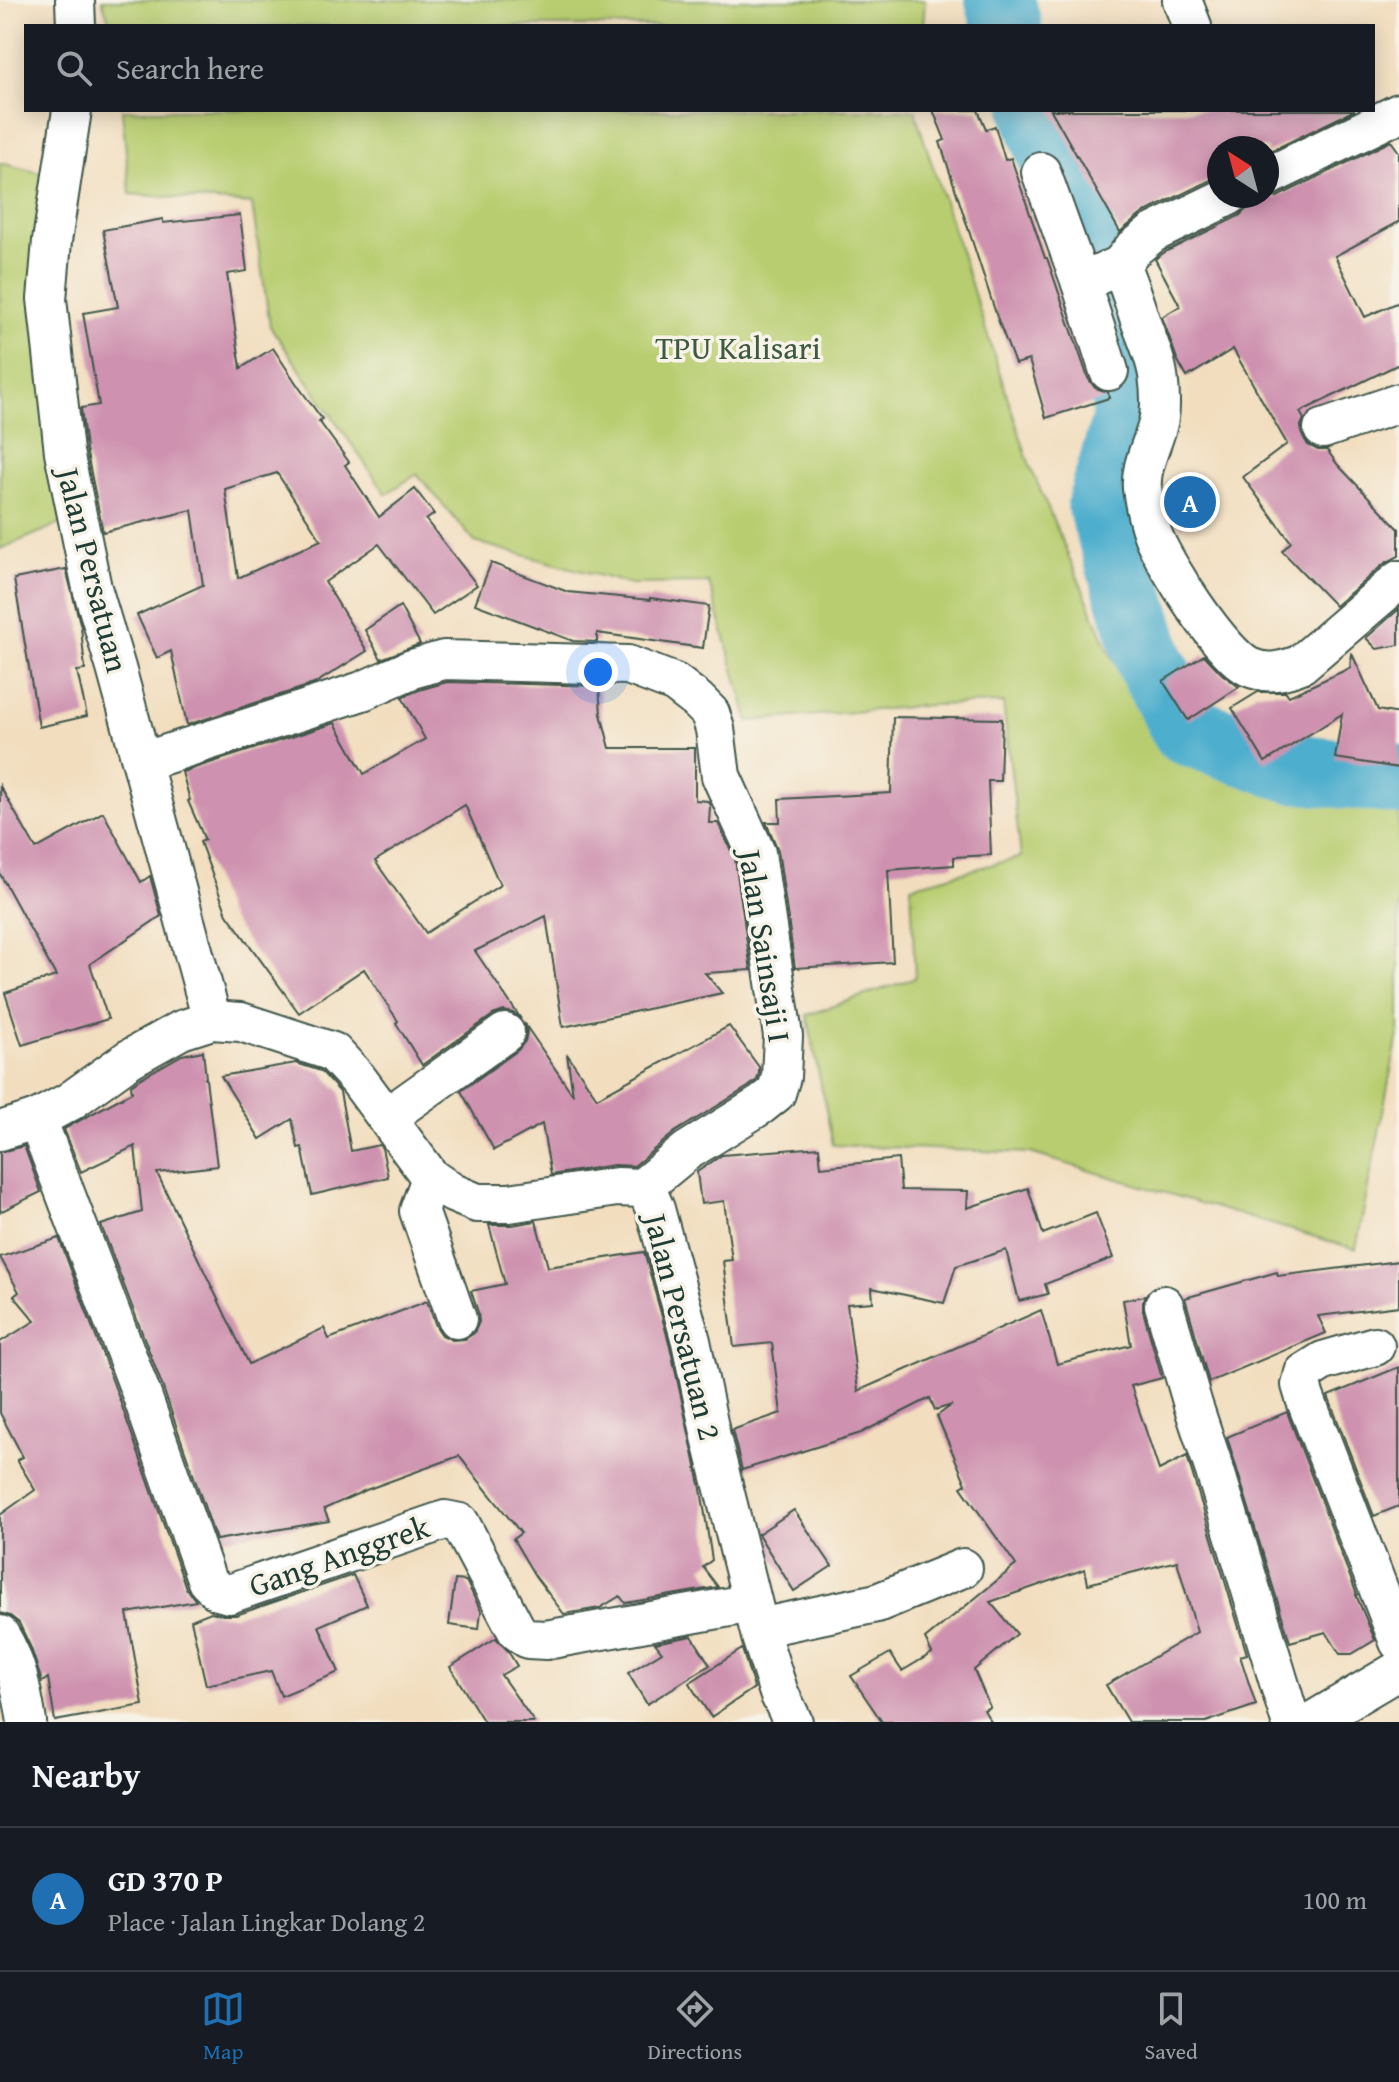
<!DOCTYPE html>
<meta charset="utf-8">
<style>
:root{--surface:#171b24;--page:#242831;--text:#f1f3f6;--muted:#9ea1a6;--line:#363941;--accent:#1f6fb2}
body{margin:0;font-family:"Gentium Book Plus",serif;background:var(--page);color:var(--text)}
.compass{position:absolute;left:1207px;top:136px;width:72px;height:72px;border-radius:50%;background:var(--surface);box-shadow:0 4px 20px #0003;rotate:324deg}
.you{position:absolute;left:598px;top:672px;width:28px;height:28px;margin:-20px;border:6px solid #fff;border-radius:50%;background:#1a73e8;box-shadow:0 0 0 12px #1a73e833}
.badge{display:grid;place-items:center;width:52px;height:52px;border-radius:50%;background:var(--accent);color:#fff;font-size:26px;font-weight:700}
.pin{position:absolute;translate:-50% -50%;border:4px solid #fff;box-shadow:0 2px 8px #0006}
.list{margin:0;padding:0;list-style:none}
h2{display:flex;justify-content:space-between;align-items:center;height:104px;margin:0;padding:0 32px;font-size:34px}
h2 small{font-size:26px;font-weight:400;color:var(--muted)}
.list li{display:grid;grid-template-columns:52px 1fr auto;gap:24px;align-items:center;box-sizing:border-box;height:144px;padding:0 32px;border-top:2px solid var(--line)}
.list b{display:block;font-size:30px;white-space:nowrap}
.list p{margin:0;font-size:26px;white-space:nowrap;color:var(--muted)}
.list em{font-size:26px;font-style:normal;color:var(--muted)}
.icon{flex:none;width:44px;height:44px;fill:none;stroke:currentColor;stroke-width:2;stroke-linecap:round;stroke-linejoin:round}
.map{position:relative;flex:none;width:1399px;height:1722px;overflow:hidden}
.search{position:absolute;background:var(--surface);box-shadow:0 4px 20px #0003;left:24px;right:24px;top:24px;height:88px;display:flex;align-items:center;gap:20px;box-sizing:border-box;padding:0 28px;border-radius:0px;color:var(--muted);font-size:30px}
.sheet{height:248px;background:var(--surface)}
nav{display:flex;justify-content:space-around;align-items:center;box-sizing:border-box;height:112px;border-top:2px solid var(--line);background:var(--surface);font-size:22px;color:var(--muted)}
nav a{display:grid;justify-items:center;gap:4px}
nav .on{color:var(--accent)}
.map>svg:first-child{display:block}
</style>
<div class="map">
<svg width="1399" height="1722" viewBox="0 0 1399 1722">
<rect width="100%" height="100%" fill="#f7f3e8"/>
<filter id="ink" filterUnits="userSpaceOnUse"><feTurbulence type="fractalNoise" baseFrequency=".0125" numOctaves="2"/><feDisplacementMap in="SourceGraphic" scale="16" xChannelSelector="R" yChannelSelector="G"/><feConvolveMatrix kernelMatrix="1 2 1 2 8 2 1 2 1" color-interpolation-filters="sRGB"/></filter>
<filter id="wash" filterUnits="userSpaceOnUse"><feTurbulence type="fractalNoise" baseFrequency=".006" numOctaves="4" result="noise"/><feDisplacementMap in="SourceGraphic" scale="32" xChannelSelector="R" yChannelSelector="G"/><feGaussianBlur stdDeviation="1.8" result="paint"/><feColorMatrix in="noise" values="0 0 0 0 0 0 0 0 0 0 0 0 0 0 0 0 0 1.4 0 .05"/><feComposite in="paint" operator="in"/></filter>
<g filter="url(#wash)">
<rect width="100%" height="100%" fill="#f2debf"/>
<!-- green -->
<g fill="#b8cd70" stroke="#6c8552" stroke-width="2">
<polygon points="102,0 925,0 923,26 111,26"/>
<polygon points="122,110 916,110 916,115 1030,466 1110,653 1165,752 1399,789 1399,1030 1356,1249 1030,1153 833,1145 807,1015 915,978 911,886 1021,857 1003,703 932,705 749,721 709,583 630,584 475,542 417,474 386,494 270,326 252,204 130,194"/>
<polygon points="0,163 49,175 67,521 0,549"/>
</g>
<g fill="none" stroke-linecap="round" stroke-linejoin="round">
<!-- river -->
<g stroke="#4eaecd" stroke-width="70">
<polyline points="1000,0 1007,26"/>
<polyline points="1036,110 1125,361 1127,419 1102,504 1151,663 1186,730 1292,768 1399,780"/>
</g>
</g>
<g id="blocks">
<!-- building -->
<g fill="#ce91af" fill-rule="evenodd">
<polygon points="933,110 978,110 986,129 995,126 1005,160 1011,158 1045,258 1047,258 1088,378 1095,388 1108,392 1109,398 1046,418 1029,360 1015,364 997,317 940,142 945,140"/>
<polygon points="1051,110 1355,110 1267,153 1267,148 1219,148 1219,176 1143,213 1120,232"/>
<polygon points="1391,141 1399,152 1399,222 1335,256 1365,317 1399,302 1399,364 1300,412 1304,419 1301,426 1302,435 1308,445 1318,450 1327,450 1338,465 1399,529 1399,556 1385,563 1335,606 1282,551 1291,542 1243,477 1287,444 1233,349 1187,377 1177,359 1162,317 1180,306 1155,259 1165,252 1239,216 1248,208 1251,196 1266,199 1277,197"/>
<path d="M240,215l7,56 -20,3 14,94 32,-20 25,38 24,33 -3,2 30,41 -4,3 34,52 36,-28 19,25 -8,6 51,65 -44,30 -54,-71 -54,38 42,69 -53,33 -127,41 -16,-74 -14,7 -20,-43 66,-30 -11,-75 -89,22 -17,-83 -5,-41 18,-3 -16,-92 35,-6 -15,-77 60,-11v4zM277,473l44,67 -83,38 -13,-89z"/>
<polygon points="1197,477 1215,503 1182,526 1167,505 1166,499"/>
<polygon points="491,563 568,592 650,600 650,598 709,606 703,648 597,633 597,642 573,641 475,604"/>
<polygon points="66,569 81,627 85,670 77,671 87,716 39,727 14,579"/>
<polygon points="400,606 420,644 381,659 365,630"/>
<polygon points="1399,609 1399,645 1377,649 1366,638"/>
<polygon points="1352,654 1378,710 1399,714 1399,768 1335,758 1342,714 1265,762 1232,708 1258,692 1286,692 1289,696 1350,668"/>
<polygon points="1204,655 1222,674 1239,687 1188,720 1163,681"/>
<path d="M447,682l152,4 2,28 9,34h85v52l13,1 2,5 -1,17h9l17,36 16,111 -46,3 17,20 -159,34 -17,-111 -71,35 46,68 -8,-6 -9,-2 -11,4 -71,50 -26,-42 2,-2 -34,-52 -65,44 -72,-99 -27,-72 5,-2 -17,-39 2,-1 -8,-28 153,-49 29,51 61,-35 -23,-42 17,-7zM465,805l35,80 -74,48 -51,-72z"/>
<polygon points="893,717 1002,719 1000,781 988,781 991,855 954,857 954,865 888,870 893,962 795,968 778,850 766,822 780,822 779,799 891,793"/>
<polygon points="0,786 36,849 103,812 141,882 150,876 161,916 90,964 108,1019 22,1045 5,993 56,976 0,874"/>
<polygon points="524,1023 573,1095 567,1054 597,1098 729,1026 759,1067 759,1073 757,1080 748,1087 675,1132 634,1166 614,1165 551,1175 542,1124 494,1150 461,1091 518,1050 525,1041 527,1032"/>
<polygon points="203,1051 206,1078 204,1079 206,1079 217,1166 157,1173 249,1364 324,1328 329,1339 427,1301 436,1326 442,1335 452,1340 465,1339 474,1333 479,1322 478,1312 471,1291 505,1284 489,1225 512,1225 536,1221 548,1267 644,1252 670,1346 701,1489 712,1560 703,1567 718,1587 625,1603 620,1596 600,1608 564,1614 535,1576 513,1539 521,1533 459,1456 366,1490 324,1509 329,1521 216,1540 162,1385 101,1225 142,1212 135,1146 81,1172 64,1129 132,1092 131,1085 141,1078 182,1055"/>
<polygon points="296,1063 321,1071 340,1092 351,1151 379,1145 382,1148 388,1177 312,1195 302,1147 298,1148 292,1119 260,1139 221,1076"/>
<polygon points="24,1146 41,1192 0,1212 0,1152"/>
<polygon points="819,1147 821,1167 898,1159 901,1190 968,1191 967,1208 1028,1188 1043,1234 1096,1213 1113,1258 1045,1284 1048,1294 1019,1301 1006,1250 956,1266 944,1303 872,1288 873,1302 847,1304 858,1391 1041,1310 1057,1364 1131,1345 1123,1300 1145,1296 1143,1301 1143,1311 1162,1378 1131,1386 1159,1470 1187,1456 1247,1654 1240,1656 1256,1705 1206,1722 1128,1722 1106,1685 1197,1632 1177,1561 1088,1584 1085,1569 990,1602 1017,1634 974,1670 990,1707 984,1710 991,1722 882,1722 851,1676 890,1653 902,1671 932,1653 925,1639 1016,1565 961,1487 966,1484 937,1416 952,1405 935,1410 930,1398 861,1433 742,1470 732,1430 781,1413 772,1343 734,1347 723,1261 732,1260 724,1201 701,1204 697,1172 722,1155"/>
<polygon points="59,1238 120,1401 186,1588 196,1601 127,1613 143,1705 55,1721 48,1678 42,1682 31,1648 19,1623 10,1616 0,1613 0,1515 35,1490 17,1460 23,1457 0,1413 0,1342 35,1321 14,1296 19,1292 0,1257"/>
<polygon points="1399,1261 1399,1306 1318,1316 1326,1333 1209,1382 1185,1298 1277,1272 1278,1276"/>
<polygon points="1399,1367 1399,1506 1374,1516 1328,1396"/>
<polygon points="1287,1412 1357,1595 1356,1595 1375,1640 1352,1654 1340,1654 1326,1632 1290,1642 1227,1437"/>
<polygon points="794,1510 832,1566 794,1591 758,1534"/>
<polygon points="353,1575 367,1605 319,1626 339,1672 281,1696 271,1671 206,1685 191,1620 211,1612 223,1615 236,1615"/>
<polygon points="455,1580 466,1581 481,1611 479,1629 449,1625"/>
<polygon points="692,1636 710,1665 647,1704 628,1673 662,1652 655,1643"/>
<polygon points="496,1638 508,1651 517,1666 501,1675 534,1722 484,1722 450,1667"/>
<polygon points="742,1649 754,1688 711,1717 689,1683"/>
</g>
</g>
</g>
<g filter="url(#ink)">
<use href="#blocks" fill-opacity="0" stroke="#3f5549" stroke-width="2"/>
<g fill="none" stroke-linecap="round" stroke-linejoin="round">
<defs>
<g id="minor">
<polyline points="75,0 76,26"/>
<polyline points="1182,0 1192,26"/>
<polyline points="72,110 52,241 47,299 64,452 92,588 116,668 212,1020"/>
<polyline points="1041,172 1081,283"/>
<polyline points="1267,177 1399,113"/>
<path d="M1120,265c8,17 13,34 19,52 6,18 16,38 19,58 2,14 3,34 0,48 -5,21 -18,43 -16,65 2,15 6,33 11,47 11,29 69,119 96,132 18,8 35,4 52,-3l98,-84"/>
<polyline points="1109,371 1081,283 1120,265 1132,250 1153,233 1229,196"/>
<polyline points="1323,429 1399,403"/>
<polyline points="142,762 298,712 362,691 412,669 444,660 628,665 675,683 697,700 710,713 715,729 721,776 756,853 783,1036 781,1077 776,1093 761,1105 687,1151 642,1188"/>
<polyline points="387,1117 505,1033"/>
<polyline points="37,1119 141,1393 207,1581 218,1591 229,1594 445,1520 460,1523 517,1631 528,1639 546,1640 752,1603"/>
<polyline points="0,1131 37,1119 69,1102 129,1059 181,1030 212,1020 241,1022 333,1052 357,1078 431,1178 453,1193 477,1203 509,1203 617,1187 642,1188 649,1195 655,1209 691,1341 711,1437 761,1637 779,1693 793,1722"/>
<polyline points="431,1178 419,1211 457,1319"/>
<polyline points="1164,1305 1193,1405 1215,1471 1291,1722"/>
<polyline points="1375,1346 1323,1361 1304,1373 1301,1385 1305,1398 1399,1642"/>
<polyline points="759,1628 877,1603 963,1568"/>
<path d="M0,1635c17,27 22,56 27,87"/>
<polyline points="1311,1722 1399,1670"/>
</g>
</defs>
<!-- minor casing -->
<use href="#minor" stroke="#3f5549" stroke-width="42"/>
<!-- minor -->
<use href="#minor" stroke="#fff" stroke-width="38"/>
</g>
</g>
<g text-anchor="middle" stroke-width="7" stroke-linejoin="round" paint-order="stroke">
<!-- park labels -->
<g font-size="32" fill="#3e5a40" stroke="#f7f3e8">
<text x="738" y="359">TPU Kalisari</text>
</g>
<!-- street labels -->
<g font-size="32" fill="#1f3d34" stroke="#f7f3e8">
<text transform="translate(93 570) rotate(76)" y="11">Jalan Persatuan</text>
<text transform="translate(765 946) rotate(81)" y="11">Jalan Sainsaji I</text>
<text transform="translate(683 1327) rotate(76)" y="11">Jalan Persatuan 2</text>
<text transform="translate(339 1556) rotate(-19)" y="11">Gang Anggrek</text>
</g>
</g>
</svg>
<svg class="compass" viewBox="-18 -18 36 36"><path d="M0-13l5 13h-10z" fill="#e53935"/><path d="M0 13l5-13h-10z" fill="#9ea1a6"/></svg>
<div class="you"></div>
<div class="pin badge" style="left:1190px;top:502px">A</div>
<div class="search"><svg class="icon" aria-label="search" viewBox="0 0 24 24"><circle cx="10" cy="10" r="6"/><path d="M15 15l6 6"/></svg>Search here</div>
</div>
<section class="sheet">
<h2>Nearby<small></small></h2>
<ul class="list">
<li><span class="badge">A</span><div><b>GD 370 P</b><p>Place · Jalan Lingkar Dolang 2</p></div><em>100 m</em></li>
</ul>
</section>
<nav>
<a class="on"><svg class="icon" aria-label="map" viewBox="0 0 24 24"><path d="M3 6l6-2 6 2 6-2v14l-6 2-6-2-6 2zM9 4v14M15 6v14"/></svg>Map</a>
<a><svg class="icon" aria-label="directions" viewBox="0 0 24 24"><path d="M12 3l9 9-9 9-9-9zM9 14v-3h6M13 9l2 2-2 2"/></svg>Directions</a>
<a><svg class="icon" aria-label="saved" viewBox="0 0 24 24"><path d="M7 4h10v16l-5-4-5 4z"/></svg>Saved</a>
</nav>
